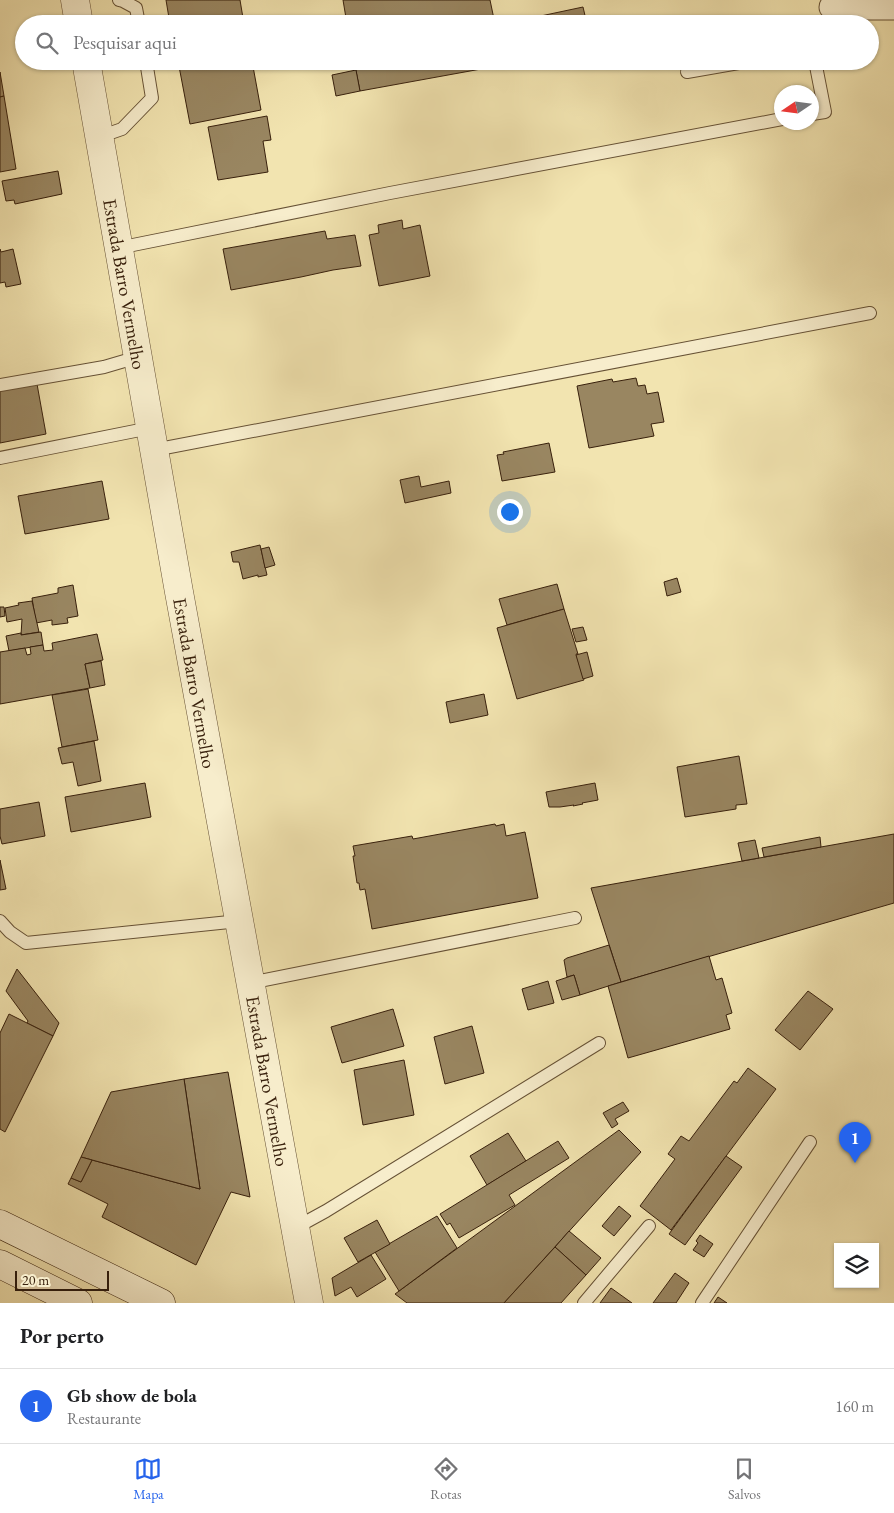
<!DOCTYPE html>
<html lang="pt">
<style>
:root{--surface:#fff;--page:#f6f6f6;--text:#202124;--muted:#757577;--line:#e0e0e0;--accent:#2563eb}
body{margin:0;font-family:"EB Garamond",serif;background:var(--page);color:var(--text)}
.controls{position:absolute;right:15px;bottom:15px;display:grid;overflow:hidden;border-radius:0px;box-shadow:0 1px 4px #0004}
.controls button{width:45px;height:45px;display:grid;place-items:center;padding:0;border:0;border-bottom:1px solid var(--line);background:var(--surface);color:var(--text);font:25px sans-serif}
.compass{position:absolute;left:774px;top:85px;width:45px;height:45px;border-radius:50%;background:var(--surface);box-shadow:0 1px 4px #0004;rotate:257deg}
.scale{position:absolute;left:15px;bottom:12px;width:94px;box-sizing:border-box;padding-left:5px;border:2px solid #38200c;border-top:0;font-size:14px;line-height:18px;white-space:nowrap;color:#38200c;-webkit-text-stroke:4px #f7edcc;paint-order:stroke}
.you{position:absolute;left:509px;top:511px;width:18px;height:18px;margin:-12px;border:4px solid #fff;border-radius:50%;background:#1a73e8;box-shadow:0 0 0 8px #1a73e833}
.badge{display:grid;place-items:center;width:32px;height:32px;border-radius:50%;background:var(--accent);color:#fff;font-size:16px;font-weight:700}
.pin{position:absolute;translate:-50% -41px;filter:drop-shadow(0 1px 2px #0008)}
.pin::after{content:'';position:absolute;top:26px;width:18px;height:15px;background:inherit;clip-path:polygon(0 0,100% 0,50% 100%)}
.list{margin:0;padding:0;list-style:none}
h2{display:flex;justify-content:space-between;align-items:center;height:65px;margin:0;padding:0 20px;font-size:21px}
h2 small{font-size:16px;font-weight:400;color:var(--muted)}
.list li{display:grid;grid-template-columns:32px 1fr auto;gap:15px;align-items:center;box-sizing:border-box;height:75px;padding:0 20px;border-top:1px solid var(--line)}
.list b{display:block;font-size:19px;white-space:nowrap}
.list p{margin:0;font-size:16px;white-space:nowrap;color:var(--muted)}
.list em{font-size:16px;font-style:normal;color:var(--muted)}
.icon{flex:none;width:28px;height:28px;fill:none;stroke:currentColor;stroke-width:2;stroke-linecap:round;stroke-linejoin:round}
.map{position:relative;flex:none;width:894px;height:1303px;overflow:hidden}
.search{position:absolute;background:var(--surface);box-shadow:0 1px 4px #0004;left:15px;right:15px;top:15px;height:55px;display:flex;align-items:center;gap:12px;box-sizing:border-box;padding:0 18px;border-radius:28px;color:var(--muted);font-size:19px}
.sheet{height:140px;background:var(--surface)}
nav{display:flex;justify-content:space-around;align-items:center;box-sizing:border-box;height:70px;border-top:1px solid var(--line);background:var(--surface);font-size:14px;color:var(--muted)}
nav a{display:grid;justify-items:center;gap:2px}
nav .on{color:var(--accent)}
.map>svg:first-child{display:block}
</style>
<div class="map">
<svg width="894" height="1303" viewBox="0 0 894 1303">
<rect width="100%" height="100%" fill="#f2e4b0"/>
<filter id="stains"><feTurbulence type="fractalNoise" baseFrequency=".004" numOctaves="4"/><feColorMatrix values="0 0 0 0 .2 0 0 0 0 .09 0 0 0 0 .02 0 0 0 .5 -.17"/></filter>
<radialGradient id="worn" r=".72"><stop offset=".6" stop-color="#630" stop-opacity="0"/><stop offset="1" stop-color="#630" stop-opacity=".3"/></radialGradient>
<!-- building -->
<g fill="#998661" stroke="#38200c">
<polygon points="166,0 240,0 244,24 170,24"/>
<polygon points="343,0 490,0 495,24 347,24"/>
<polygon points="583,7 587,24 538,24 536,17"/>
<polygon points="178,61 252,61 261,110 190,124"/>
<polygon points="354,61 502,61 503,65 360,91"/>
<polygon points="356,70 360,91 336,96 332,75"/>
<polygon points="0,72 4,96 0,97"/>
<polygon points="4,96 16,169 0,172 0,97"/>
<polygon points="267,116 271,140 263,141 268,172 218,180 208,127"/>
<polygon points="58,171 62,194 15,204 14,200 6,201 2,181"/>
<polygon points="402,220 403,229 420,225 430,276 379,286 369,235 379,233 378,225"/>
<polygon points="325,231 327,239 355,235 361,266 333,270 301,277 231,290 223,249"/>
<polygon points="0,249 1,252 13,249 21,284 6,287 5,282 0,283"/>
<polygon points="636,378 638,386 645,385 647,394 658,392 664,422 651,424 654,436 589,448 577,386 612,379 613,382"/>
<polygon points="37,384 46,434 0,443 0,391"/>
<polygon points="549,443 555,472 502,481 497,455 504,454 503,452"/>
<polygon points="419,476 421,487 449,481 451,493 405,503 400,480"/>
<polygon points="102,481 109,519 25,534 18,496"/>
<polygon points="260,545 267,575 258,577 258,575 243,579 239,562 233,562 231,552"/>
<polygon points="269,547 275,565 265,568 261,549"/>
<polygon points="677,578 681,592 667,596 664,582"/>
<polygon points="557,584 564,609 507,625 499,599"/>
<polygon points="73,585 78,616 67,618 68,623 52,625 52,620 36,623 32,598 58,593 58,588"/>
<polygon points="32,601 39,632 21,635 22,619 7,622 5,608 19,605 18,603"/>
<polygon points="0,607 4,607 5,616 0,617"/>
<polygon points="564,609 578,654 576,654 584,680 517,699 497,628"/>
<polygon points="583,627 587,640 576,642 572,629"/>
<polygon points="41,632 43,645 9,651 6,636 21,633 21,635"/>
<polygon points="97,634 103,660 85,664 90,688 0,704 0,652 25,648 27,655 31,654 30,647 43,645 44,651 53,650 52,643"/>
<polygon points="587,652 593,676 583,679 576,655"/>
<polygon points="101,661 105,685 90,688 85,664"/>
<polygon points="88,689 98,740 62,747 52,695"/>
<polygon points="484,694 488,715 450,723 446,702"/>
<polygon points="94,741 101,781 78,786 73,762 62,764 58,748"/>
<polygon points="739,756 747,804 736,805 736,809 685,817 677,767"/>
<polygon points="145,783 151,817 71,832 65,797"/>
<polygon points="595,783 598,800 582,803 583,804 573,806 574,805 560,807 549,807 546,792"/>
<polygon points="39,802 45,836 2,844 0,836 0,809"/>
<polygon points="495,824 496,826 504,824 506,836 525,832 538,898 372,929 365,889 360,890 359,883 357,883 353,856 355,856 353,846 412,836 413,839"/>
<polygon points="894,834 894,903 621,982 591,888"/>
<polygon points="820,837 821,847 764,857 762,848"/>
<polygon points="755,840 759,858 742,861 738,843"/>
<polygon points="0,860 6,889 0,890"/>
<polygon points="609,945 621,982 580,995 574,975 567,977 564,960 567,958"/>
<polygon points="709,956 716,980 722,978 732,1013 726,1015 730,1029 628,1058 608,986"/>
<polygon points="17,969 59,1023 53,1036 27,1023 28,1021 6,991"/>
<polygon points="574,975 580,995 562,1000 556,981"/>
<polygon points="548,981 554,1003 528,1010 522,989"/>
<polygon points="808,991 833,1009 800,1050 775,1030"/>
<polygon points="393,1009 404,1046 342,1063 331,1027"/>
<polygon points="9,1014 53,1036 5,1132 0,1129 0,1033"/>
<polygon points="472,1026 484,1073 445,1084 434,1037"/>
<polygon points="404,1060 414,1115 363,1125 354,1070"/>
<polygon points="748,1068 776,1089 671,1230 640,1206 675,1159 668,1154 681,1136 689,1141 734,1081 737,1083"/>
<polygon points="228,1072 250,1197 231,1192 196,1265 102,1217 108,1204 68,1184 71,1178 81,1182 92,1160 200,1189 184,1079"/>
<polygon points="184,1079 200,1189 81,1157 111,1092"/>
<polygon points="623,1102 629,1111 615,1119 618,1124 612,1128 603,1113"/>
<polygon points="619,1130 641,1152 504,1303 407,1303 395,1294"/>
<polygon points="508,1133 526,1161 487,1185 470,1156"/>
<polygon points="558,1141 569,1158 509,1195 515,1205 459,1238 450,1223 447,1225 440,1214"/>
<polygon points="726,1156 742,1167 685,1245 669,1234"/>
<polygon points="81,1157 92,1160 81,1182 71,1178"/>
<polygon points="619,1206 631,1216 614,1236 602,1226"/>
<polygon points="437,1216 457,1248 399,1291 375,1252"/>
<polygon points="377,1220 390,1244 358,1262 344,1238"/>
<polygon points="569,1231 601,1258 586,1275 555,1247"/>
<polygon points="700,1235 713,1244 704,1257 693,1250 698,1243 696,1241"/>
<polygon points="555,1247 586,1275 561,1303 504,1303"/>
<polygon points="371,1255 386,1279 357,1297 351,1287 335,1296 332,1278"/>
<polygon points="675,1273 689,1283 676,1303 653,1303"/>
<polygon points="611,1288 632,1303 600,1303"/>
<polygon points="718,1297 727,1303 714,1303"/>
</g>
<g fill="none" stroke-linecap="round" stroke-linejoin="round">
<defs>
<g id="service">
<polyline points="119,0 123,1 136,8 139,24"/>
<polyline points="687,72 750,61"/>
<polyline points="812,114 825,112 815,61"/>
<polyline points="99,137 122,129 152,98 146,61"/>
<polyline points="118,248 390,193 782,119"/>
<polyline points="0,385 104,367 138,357"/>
<polyline points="154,450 870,313"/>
<polyline points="0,458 150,428"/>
<polyline points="0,921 10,932 26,943 239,921"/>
<polyline points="250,983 575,918"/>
<polyline points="295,1228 326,1211 599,1043"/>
<polyline points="584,1303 649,1226"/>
<polyline points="702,1303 810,1142"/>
</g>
<polyline id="minor" points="832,7 894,7"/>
<g id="tertiary">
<polyline points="75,0 79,24"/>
<polyline points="86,61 179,592 309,1303"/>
</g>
<g id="secondary">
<polyline points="0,1224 161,1303"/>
<polyline points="0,1264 78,1303"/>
</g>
</defs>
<!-- service casing -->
<use href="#service" stroke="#665135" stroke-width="14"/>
<!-- minor casing -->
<use href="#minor" stroke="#665135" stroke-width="27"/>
<!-- tertiary casing -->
<use href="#tertiary" stroke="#665135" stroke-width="29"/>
<!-- secondary casing -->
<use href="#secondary" stroke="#38200c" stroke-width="29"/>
<!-- service -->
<use href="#service" stroke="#f7edcc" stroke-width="12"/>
<!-- minor -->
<use href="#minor" stroke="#f7edcc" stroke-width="25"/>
<!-- tertiary -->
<use href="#tertiary" stroke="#f7edcc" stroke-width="28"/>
<!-- secondary -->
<use href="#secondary" stroke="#f7edcc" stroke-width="28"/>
</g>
<g text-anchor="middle" stroke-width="5" stroke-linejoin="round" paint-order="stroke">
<!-- street labels -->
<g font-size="19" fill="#38200c" stroke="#f7edcc">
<text transform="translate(125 284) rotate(80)" y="7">Estrada Barro Vermelho</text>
<text transform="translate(195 683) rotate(80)" y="7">Estrada Barro Vermelho</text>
<text transform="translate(268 1081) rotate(80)" y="7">Estrada Barro Vermelho</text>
</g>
</g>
<rect width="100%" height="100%" filter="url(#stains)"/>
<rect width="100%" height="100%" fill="url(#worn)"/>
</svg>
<div class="controls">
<button><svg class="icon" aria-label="layers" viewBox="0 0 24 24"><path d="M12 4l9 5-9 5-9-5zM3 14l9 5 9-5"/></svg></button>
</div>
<svg class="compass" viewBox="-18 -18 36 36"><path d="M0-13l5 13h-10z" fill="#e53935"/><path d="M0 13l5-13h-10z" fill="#757577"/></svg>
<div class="scale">20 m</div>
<div class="you"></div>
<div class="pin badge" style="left:855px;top:1163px">1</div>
<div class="search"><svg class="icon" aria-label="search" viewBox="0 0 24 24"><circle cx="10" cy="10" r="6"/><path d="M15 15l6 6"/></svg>Pesquisar aqui</div>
</div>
<section class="sheet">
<h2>Por perto<small></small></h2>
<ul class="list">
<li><span class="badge">1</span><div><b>Gb show de bola</b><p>Restaurante</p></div><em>160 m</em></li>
</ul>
</section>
<nav>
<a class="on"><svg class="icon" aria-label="map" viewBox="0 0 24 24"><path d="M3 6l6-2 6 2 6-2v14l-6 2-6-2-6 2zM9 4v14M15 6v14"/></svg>Mapa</a>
<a><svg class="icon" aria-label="directions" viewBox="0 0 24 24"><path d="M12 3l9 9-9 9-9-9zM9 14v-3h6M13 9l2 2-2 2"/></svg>Rotas</a>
<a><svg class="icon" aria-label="saved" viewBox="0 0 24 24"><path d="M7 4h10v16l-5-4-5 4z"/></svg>Salvos</a>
</nav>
